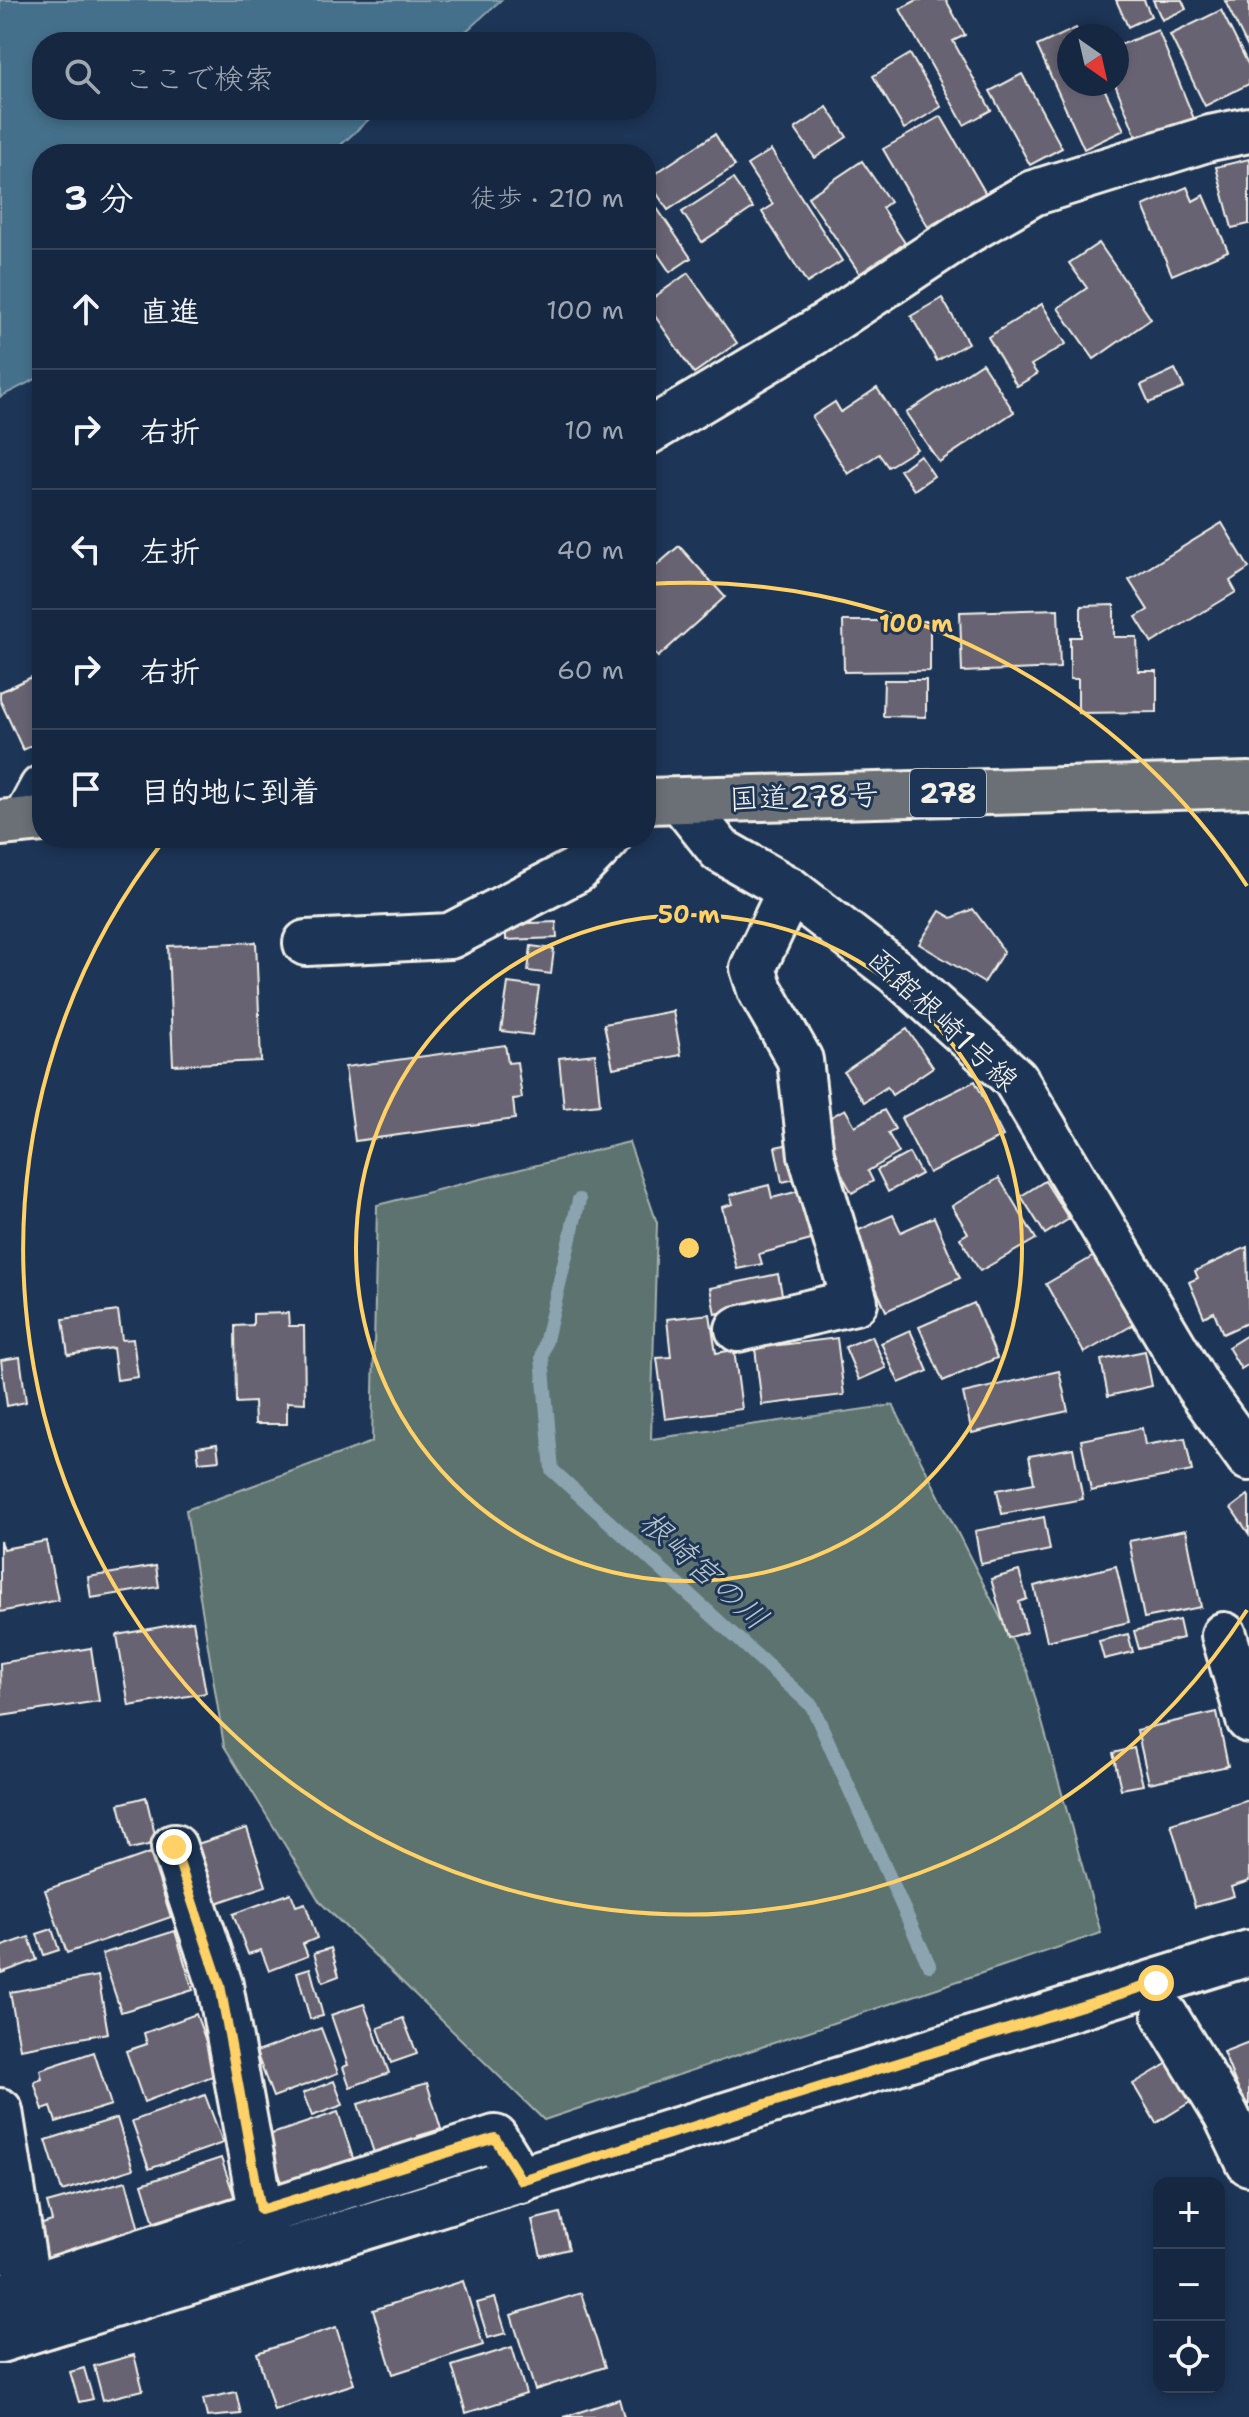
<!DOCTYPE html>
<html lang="ja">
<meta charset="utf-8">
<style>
:root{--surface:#162841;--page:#23344c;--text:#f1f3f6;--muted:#9ea6b1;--line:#35445a}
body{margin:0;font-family:"Shantell Sans","Klee One",sans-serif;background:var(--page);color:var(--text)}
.controls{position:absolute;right:24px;bottom:24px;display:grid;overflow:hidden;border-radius:16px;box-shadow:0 4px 12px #0003}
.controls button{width:72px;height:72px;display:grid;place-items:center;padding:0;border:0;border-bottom:2px solid var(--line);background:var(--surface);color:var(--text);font:40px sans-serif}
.compass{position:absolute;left:1057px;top:24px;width:72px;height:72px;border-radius:50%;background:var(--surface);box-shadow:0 4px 12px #0003;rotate:146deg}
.stop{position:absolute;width:24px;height:24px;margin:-18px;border:6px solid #ffd166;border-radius:50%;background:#fff}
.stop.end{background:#ffd166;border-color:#fff;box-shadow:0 2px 8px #0008}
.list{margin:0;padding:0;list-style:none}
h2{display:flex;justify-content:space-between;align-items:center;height:104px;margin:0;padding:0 32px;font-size:34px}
h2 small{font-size:26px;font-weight:400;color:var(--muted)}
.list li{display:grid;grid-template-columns:52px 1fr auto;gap:24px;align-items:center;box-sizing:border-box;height:120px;padding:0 32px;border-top:2px solid var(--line)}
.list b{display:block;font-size:30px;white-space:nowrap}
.list em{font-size:26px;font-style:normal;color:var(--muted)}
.icon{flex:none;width:44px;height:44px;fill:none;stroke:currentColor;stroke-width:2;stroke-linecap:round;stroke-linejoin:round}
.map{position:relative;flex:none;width:1249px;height:2417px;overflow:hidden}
.search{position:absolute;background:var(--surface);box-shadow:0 4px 12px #0003;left:32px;top:32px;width:624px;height:88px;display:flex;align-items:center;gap:20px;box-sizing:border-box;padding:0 28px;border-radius:32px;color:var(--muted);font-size:30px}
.panel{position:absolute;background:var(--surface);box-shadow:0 4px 12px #0003;left:32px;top:144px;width:624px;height:704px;border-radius:32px}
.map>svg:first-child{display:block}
</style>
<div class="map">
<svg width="1249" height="2417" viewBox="0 0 1249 2417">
<rect width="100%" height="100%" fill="#1d3557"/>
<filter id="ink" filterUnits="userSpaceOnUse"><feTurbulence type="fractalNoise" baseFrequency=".0125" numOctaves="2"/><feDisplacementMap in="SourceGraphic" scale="16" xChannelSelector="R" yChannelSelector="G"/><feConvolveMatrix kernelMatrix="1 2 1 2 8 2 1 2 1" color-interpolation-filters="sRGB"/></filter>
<g filter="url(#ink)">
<!-- green -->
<polygon fill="#5c736f" stroke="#a8b2ac" stroke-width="2" points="629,1142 657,1223 651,1439 893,1405 1028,1672 1101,1933 544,2120 320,1902 224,1746 186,1510 372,1442 377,1205"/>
<!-- water -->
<polygon fill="#45708b" stroke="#8ba4b0" stroke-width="2" points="0,0 501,0 454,42 42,42 42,110 379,110 331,154 42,154 42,376 0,397"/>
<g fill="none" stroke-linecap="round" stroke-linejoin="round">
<!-- stream -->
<polyline stroke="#8ba4b0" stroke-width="14" points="579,1200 542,1357 552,1470 812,1706 929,1965"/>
</g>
<!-- building -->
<g fill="#676472" stroke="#f4f1e8" stroke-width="2">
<polygon points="917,0 946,0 965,35 953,41 991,110 964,125 900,9"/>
<polygon points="1116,0 1144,0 1151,16 1128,27"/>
<polygon points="1153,0 1182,0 1186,9 1162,20"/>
<polygon points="1249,0 1249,50 1225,1"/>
<polygon points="1221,10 1249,66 1249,84 1205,106 1170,35"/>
<polygon points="1076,28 1080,36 1069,36 1069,84 1102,84 1124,130 1084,149 1037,46"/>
<polygon points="1158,30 1194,119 1138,141 1115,84 1117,46"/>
<polygon points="910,54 941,107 904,129 873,76"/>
<polygon points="1022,74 1062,148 1030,165 990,91"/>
<polygon points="827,107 847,137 815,158 795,129"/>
<polygon points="941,116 986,194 928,227 883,149"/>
<polygon points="715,134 735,166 668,210 647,179"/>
<polygon points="771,150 842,261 807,283 762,212 773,205 747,165"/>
<polygon points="1249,159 1249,224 1232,228 1216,167"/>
<polygon points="862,161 890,202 882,208 905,243 860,274 808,197"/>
<polygon points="733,179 753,208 702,242 682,212"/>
<polygon points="1187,187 1193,201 1204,195 1228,251 1172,275 1143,206"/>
<polygon points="646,192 691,258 670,272 646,237"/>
<polygon points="1099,243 1151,319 1094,359 1058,308 1087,288 1069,263"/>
<polygon points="688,273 737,343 694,373 646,303"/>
<polygon points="942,298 968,343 937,361 911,316"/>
<polygon points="1042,304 1066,344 1031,365 1037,374 1017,386 988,337"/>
<polygon points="982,363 1014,412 939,462 906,413"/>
<polygon points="1175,369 1184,388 1149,403 1141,385"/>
<polygon points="877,388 917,449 888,467 879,454 848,474 812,417 835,402 841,412"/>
<polygon points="920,455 934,476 914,490 900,470"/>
<polygon points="1222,523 1249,568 1230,581 1236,592 1152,643 1136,617 1148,610 1129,580"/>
<polygon points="679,546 725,597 658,657 649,647 646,649 646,586 654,579 649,572"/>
<polygon points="1114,605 1114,637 1137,637 1138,671 1157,671 1157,712 1078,713 1078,679 1070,679 1070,637 1081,637 1081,606"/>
<polygon points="1058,609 1060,668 962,672 960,612"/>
<polygon points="843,621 930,621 930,671 844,672"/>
<polygon points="42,672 42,741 23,750 0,700 0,692"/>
<polygon points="884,680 926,680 926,717 883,716"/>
<polygon points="973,909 1004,951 984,983 919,944 940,911 952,918"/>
<polygon points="556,922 557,938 506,940 506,924"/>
<polygon points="256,942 261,1061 173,1065 168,946"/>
<polygon points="531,946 554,949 551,974 528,971"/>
<polygon points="508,983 539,987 532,1035 501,1031"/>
<polygon points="673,1011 681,1055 613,1068 604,1024"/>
<polygon points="907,1029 933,1067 892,1095 887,1087 864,1102 844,1072"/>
<polygon points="505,1045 508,1063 517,1062 522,1098 513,1099 515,1119 355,1141 345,1067"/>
<polygon points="595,1054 600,1104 564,1108 559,1058"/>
<polygon points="975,1081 1003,1136 929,1173 901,1118"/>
<polygon points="845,1109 855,1126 884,1110 895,1129 888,1133 899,1153 868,1171 873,1181 852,1193 822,1139 833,1133 826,1120"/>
<polygon points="790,1144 796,1179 782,1182 775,1147"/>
<polygon points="909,1153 921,1174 888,1192 877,1170"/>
<polygon points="999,1178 1036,1239 980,1271 960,1238 968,1233 952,1206"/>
<polygon points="1045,1181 1069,1219 1045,1234 1021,1196"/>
<polygon points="769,1185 772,1198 799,1191 811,1240 759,1254 762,1264 737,1269 722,1207 733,1204 730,1195"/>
<polygon points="893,1215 901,1232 934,1217 960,1278 886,1311 852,1233"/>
<polygon points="1247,1247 1249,1322 1223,1334 1214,1312 1204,1317 1189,1282 1198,1278 1195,1271"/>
<polygon points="1094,1256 1133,1325 1084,1353 1046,1284"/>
<polygon points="778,1274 783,1299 715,1314 710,1288"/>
<polygon points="974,1303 997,1358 943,1381 919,1327"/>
<polygon points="118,1311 122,1340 133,1339 138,1377 117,1380 113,1348 68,1355 63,1319"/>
<polygon points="288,1313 289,1326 304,1326 305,1403 287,1402 287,1424 255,1424 254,1402 236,1403 235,1326 253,1325 253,1314"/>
<polygon points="710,1314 716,1353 734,1350 742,1409 665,1419 657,1358 671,1357 667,1319"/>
<polygon points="910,1330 928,1371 899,1383 881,1343"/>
<polygon points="1249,1334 1249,1364 1241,1369 1228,1347"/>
<polygon points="872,1336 886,1368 859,1380 845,1347"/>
<polygon points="837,1338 844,1395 762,1405 755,1348"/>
<polygon points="1145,1351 1152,1386 1108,1396 1101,1360"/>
<polygon points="20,1357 26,1402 7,1406 1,1360"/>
<polygon points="1059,1371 1068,1411 972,1433 963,1393"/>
<polygon points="1142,1428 1145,1445 1185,1438 1192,1471 1091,1491 1081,1440"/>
<polygon points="217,1444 219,1460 199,1462 197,1447"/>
<polygon points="1073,1448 1083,1499 1002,1514 997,1490 1034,1483 1029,1456"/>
<polygon points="1248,1495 1249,1497 1249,1534 1231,1508"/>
<polygon points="1044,1517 1050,1550 981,1564 975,1531"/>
<polygon points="1186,1530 1201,1607 1144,1618 1129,1541"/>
<polygon points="0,1541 3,1549 46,1541 58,1600 0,1612"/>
<polygon points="156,1566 159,1587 91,1598 88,1577"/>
<polygon points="1116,1566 1129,1622 1047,1641 1034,1586"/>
<polygon points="1019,1571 1027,1599 1019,1602 1027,1632 1008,1638 991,1579"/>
<polygon points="1179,1620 1183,1638 1139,1649 1134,1631"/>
<polygon points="193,1621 206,1693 129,1706 117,1635"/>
<polygon points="1128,1634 1133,1652 1104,1659 1099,1641"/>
<polygon points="91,1648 99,1701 1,1716 0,1663"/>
<polygon points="1217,1712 1228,1766 1149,1783 1137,1730"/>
<polygon points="1134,1748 1143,1785 1121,1789 1113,1753"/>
<polygon points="146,1797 157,1843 130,1849 119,1804"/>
<polygon points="1249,1800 1249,1881 1231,1887 1234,1896 1195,1907 1171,1824"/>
<polygon points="247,1828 266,1886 208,1906 188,1847"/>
<polygon points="150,1853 171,1917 67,1953 45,1890"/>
<polygon points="291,1893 296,1906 305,1903 317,1938 303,1944 308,1956 269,1971 261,1950 248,1954 233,1914"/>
<polygon points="52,1929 59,1950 44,1955 37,1934"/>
<polygon points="175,1931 193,1990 121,2012 102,1954"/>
<polygon points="29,1937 37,1960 1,1973 0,1947"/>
<polygon points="331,1948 339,1976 323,1982 314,1953"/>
<polygon points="310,1968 323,2016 310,2019 297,1972"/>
<polygon points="98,1976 108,2033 20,2049 10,1992"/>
<polygon points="364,2004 389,2073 350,2087 343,2067 348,2065 331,2015"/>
<polygon points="196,2014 218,2074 144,2102 126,2051 147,2044 144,2033"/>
<polygon points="403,2018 417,2054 391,2063 378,2028"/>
<polygon points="321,2028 338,2073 273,2097 256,2052"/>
<polygon points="1249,2042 1249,2116 1223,2052"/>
<polygon points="94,2052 111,2105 56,2122 51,2107 43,2110 34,2082 42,2079 40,2070"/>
<polygon points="1168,2063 1192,2101 1156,2123 1133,2084"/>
<polygon points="334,2081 343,2105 312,2116 303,2093"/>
<polygon points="427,2083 441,2129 418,2136 420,2145 376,2159 358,2104"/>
<polygon points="205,2095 223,2143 149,2169 132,2121"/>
<polygon points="338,2112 354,2161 283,2185 266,2136"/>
<polygon points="117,2118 133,2169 62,2191 46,2140"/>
<polygon points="221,2158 237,2204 156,2229 142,2184"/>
<polygon points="126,2181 141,2237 43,2264 33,2227 52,2221 47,2203"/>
<polygon points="560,2213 569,2249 541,2256 532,2220"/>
<polygon points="463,2281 483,2345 393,2374 373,2310"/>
<polygon points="581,2293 605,2367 535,2390 511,2315"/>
<polygon points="495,2298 506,2333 488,2338 477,2303"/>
<polygon points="336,2327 354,2384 274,2410 257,2353"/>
<polygon points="512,2347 526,2394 466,2413 452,2366"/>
<polygon points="134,2355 143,2390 103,2400 94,2366"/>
<polygon points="84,2368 93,2399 79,2402 70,2372"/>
<polygon points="236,2392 241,2414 207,2417 203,2399"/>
<polygon points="619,2399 624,2417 564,2417"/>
</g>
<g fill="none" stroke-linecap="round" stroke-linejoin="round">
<defs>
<g id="minor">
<polyline points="646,433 815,332 969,230 1033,193 1210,138 1249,130"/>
<polyline points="681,801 720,850 790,890 896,972 1015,1079 1198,1387 1249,1458"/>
<polyline points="25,820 42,788"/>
<polyline points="306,943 450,936 577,870 608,838"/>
<polyline points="738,1329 855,1302 811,1155 800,1060 760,990 753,968 790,890"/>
<polyline points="1224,1635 1249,1720"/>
<polyline points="174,1847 220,1985 266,2237"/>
<polyline points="1165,2015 1226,2115 1249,2163"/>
<polyline points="0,2111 28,2288 36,2317"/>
<polyline points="0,2297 495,2138 521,2180"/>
<polyline points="0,2340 1249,1953"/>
</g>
<g id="highway">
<polyline points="646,801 1249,785"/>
<polyline points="0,823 42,819"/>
</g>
</defs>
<!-- minor casing -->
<use href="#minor" stroke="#f4f1e8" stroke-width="50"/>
<!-- highway casing -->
<use href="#highway" stroke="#f4f1e8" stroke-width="50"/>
<!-- minor -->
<use href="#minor" stroke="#1d3557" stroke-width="44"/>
<!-- highway -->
<use href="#highway" stroke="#6b6f75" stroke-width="44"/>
</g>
</g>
<g fill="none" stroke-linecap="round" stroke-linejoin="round" filter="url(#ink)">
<!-- route -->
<polyline stroke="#ffd166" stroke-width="10" points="174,1847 220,1985 261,2210 495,2138 521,2180 1156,1983"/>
</g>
<!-- distance rings -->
<g fill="none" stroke="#ffd166" stroke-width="4">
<circle cx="689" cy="1248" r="333"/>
<path d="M1247 1610A665 665 0 1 1 165 839M648 584A665 665 0 0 1 1247 886"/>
</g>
<g text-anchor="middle" stroke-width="6" stroke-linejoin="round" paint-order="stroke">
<!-- shield labels -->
<rect fill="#1d3557" stroke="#b4b9bc" stroke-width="2" x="910" y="769" width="76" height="48" rx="6"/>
<g font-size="28" font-weight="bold" fill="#f4f1e8">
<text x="948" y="803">278</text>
</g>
<!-- street labels -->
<g font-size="30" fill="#f4f1e8" stroke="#1d3557">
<text transform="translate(804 797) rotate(-2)" y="10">国道278号</text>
<text transform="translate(943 1020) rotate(43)" y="10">函館根崎1号線</text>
</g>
<!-- water labels -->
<g font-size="32" font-style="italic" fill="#b7c4c7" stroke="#1d3557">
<text transform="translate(704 1570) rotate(42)" y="11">根崎宮の川</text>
</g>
</g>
<circle cx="689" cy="1248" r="12" fill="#ffd166" stroke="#1d3557" stroke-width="4"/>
<g font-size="24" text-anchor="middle" font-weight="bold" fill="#ffd166" stroke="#1d3557" stroke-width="6" stroke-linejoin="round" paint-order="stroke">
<text x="916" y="632">100 m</text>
<text x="689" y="923">50 m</text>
</g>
</svg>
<div class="controls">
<button>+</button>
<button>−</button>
<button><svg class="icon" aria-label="locate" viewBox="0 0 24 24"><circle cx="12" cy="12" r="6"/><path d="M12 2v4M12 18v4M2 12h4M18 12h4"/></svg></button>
</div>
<svg class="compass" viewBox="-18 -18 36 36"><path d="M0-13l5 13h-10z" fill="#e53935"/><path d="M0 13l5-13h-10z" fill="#9ea6b1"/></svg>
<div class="stop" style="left:1156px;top:1983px"></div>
<div class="stop end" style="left:174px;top:1847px"></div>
<div class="search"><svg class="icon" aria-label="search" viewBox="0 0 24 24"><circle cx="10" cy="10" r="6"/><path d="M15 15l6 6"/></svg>ここで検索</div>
<section class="panel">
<h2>3 分<small>徒歩 · 210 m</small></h2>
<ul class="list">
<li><svg class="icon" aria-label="ahead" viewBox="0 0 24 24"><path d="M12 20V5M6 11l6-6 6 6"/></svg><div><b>直進</b></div><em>100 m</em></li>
<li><svg class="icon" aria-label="right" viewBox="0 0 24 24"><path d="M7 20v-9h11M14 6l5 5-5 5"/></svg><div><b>右折</b></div><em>10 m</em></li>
<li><svg class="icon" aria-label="left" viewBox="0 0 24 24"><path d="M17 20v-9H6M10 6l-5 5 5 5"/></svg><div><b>左折</b></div><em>40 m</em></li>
<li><svg class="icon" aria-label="right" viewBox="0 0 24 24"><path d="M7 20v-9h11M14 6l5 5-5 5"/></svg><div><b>右折</b></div><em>60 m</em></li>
<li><svg class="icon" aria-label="arrive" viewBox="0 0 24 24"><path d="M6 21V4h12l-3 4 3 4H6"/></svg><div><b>目的地に到着</b></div></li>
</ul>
</section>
</div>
